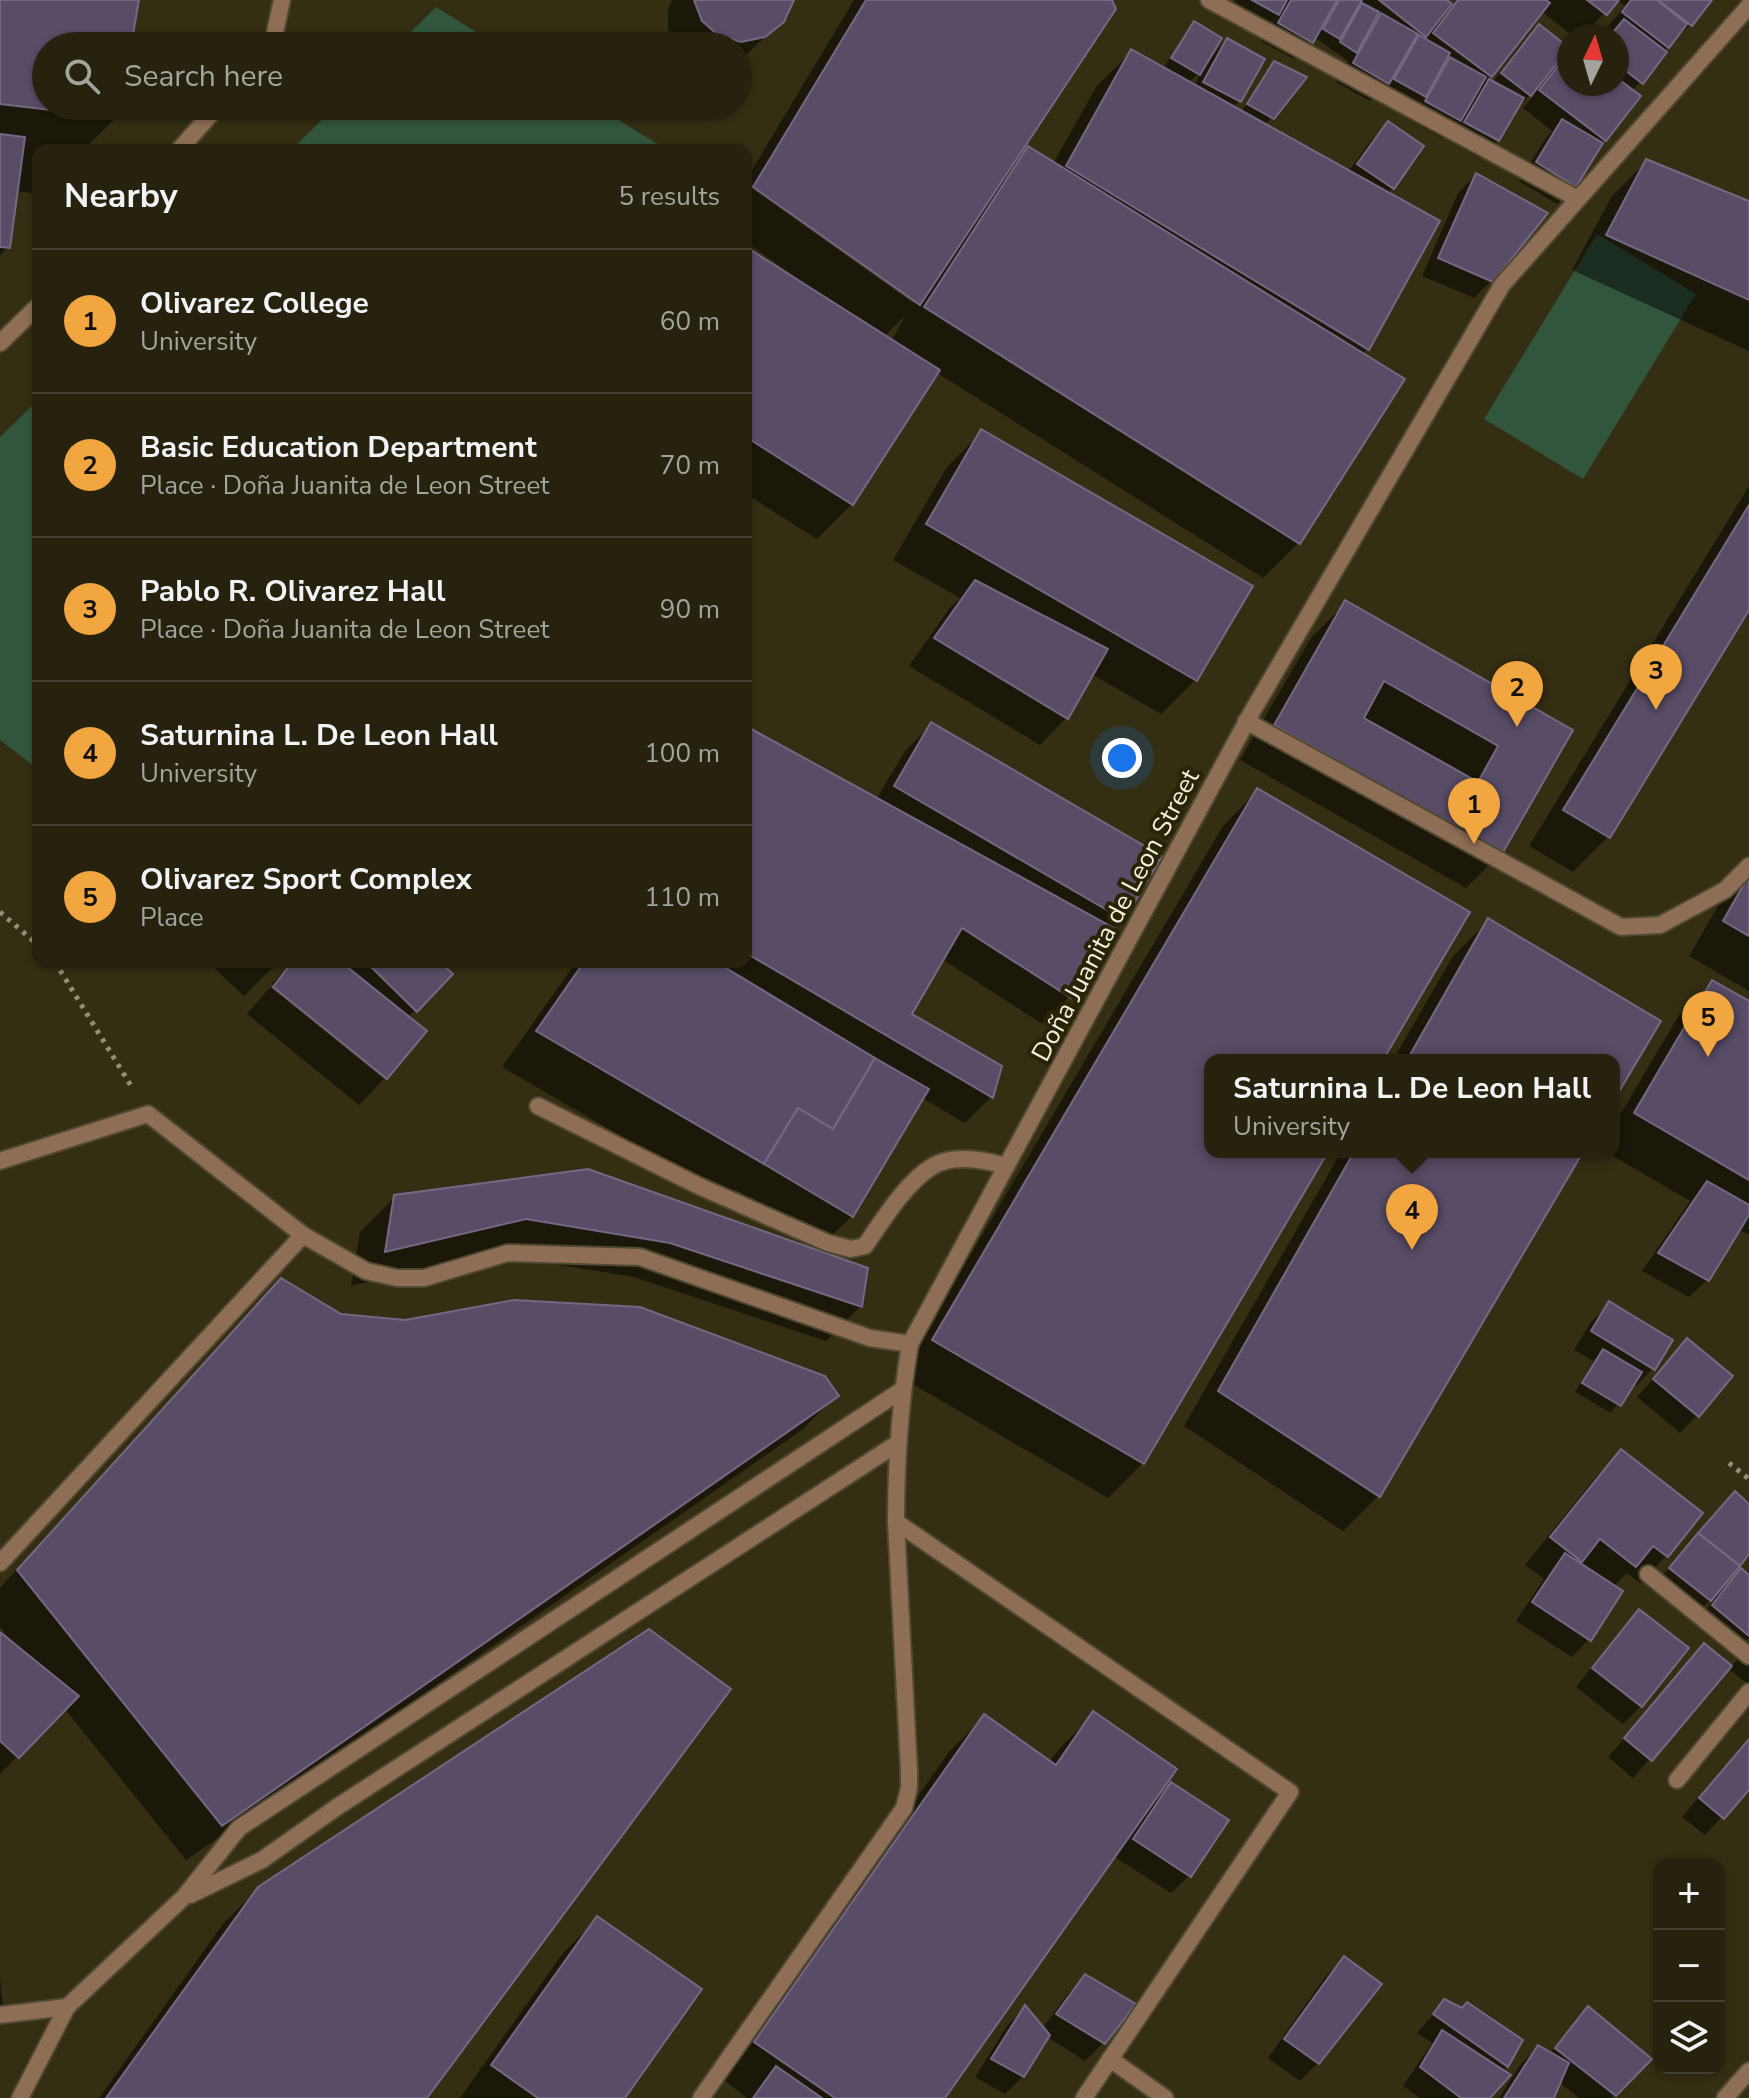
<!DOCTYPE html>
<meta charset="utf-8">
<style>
:root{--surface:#27220e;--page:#332f1c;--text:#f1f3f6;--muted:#a4a49e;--line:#433f2e;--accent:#f1a63f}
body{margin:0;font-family:"Nunito Sans",sans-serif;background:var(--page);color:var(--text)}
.controls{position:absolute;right:24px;bottom:24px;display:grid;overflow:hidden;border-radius:16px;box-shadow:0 2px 6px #0004}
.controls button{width:72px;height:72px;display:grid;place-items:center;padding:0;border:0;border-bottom:2px solid var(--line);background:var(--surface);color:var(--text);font:40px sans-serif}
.compass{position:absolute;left:1557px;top:24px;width:72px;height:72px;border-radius:50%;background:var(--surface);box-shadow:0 2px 6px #0004;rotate:5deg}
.you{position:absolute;left:1122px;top:758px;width:28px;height:28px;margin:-20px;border:6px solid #fff;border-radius:50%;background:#1a73e8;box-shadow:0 0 0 12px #1a73e833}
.badge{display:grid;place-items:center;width:52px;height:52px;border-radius:50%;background:var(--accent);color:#111;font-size:26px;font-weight:700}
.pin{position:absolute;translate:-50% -66px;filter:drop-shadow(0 2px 4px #0008)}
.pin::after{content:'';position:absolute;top:42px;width:28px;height:24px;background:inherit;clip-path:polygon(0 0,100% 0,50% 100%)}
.popup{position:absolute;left:1204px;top:1054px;width:416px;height:104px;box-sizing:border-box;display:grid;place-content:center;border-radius:16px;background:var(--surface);filter:drop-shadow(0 2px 6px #0005);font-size:26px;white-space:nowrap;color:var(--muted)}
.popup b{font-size:30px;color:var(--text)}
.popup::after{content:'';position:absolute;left:50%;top:100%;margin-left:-16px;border:16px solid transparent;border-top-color:var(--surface)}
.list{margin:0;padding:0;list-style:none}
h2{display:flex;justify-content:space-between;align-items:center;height:104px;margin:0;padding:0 32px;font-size:34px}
h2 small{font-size:26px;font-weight:400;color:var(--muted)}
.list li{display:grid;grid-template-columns:52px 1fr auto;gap:24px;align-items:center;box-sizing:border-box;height:144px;padding:0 32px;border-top:2px solid var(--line)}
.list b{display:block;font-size:30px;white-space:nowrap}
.list p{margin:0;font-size:26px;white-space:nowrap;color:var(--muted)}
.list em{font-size:26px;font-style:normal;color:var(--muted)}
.icon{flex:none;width:44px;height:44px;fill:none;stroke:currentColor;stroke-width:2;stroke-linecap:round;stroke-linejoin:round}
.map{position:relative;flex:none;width:1749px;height:2098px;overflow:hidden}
.search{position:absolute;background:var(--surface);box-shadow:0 2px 6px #0004;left:32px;top:32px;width:720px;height:88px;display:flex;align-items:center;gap:20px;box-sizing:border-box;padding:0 28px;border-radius:44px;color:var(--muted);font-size:30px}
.panel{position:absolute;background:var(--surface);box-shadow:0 2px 6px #0004;left:32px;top:144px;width:720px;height:824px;border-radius:16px}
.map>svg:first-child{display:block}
</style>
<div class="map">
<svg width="1749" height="2098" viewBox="0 0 1749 2098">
<rect width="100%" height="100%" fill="#342e12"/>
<!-- green -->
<g fill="#32553d">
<polygon points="436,7 499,46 397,46"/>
<polygon points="336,106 596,106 667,150 291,150"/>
<polygon points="1597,234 1696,294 1583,479 1484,419"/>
<polygon points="38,400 38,769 0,740 0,437"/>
</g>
<!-- shadow -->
<g fill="#0007" fill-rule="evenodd">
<polygon points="0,0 123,0 129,46 46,46 46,106 119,106 117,117 83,150 38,150 38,194 16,191 8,247 0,256"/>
<polygon points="672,0 792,0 783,21 738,62 738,46 675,46 668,29 668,10"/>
<path d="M854,0h256l-95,162 13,-14 25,16 43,-77 35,-35 32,17 23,-37 8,-9 15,36 18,-19 36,19 -24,42 -7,7 9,5 24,-41 9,-8 -2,53 -8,9 84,46 22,-30 18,-18 5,64 -6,6 50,28 -70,127 -5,6 40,24 -104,164 -35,35 -327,-206 -84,132 -35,35 -71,-45v-244l51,32 1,-3 -52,-37v-58l167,119v-5l-167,-118zM1202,70l-8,17 -6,-4zM905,316l-14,26 -7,-5z"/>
<polygon points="1235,0 1444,0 1452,6 1457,0 1616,0 1583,36 1573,36 1541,11 1486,80 1492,83 1521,45 1539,27 1552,71 1569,54 1569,84 1617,84 1617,36 1609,36 1611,34 1605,30 1625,6 1617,0 1710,0 1690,25 1663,51 1632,92 1638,96 1600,144 1575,186 1557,204 1519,181 1545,139 1552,131 1523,108 1535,94 1533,92 1515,110 1498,140 1480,158 1448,140 1456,123 1442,138 1409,119 1411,116 1381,90 1370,101 1336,82 1348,61 1314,37 1294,59 1261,41 1274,19 1260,32 1227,14"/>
<polygon points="1647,161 1749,203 1749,351 1572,270 1612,196"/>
<polygon points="1476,175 1492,280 1474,298 1422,276 1458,193"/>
<polygon points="982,432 1196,679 1161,714 1091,674 1066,718 1040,745 909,666 949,609 960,598 893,560 947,467"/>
<polygon points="1749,486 1749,606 1608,837 1573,872 1529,846"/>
<polygon points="1346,603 1570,730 1501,853 1466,888 1240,760 1311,638"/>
<polygon points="931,725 1123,919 1108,934 1069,997 1042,1024 942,959 909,1015 991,1097 965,1123 922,1098 852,1216 825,1242 736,1190 728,1198 502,1067 576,962 746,962 746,729 876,800 905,751"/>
<polygon points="1258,790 1380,1060 1210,1060 1210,1152 1326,1152 1143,1463 1108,1498 899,1376 1223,826"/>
<polygon points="1749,875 1749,991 1689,956 1718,906"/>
<polygon points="1488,921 1658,1021 1614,1096 1614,1060 1393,1060 1453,956"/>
<polygon points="208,962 278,962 244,996"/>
<polygon points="291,962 438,962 450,974 407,1018 386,1076 272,984"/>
<polygon points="1713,982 1749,1003 1749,1235 1738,1229 1707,1280 1689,1297 1642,1271 1690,1201 1606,1152 1614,1152 1614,1125 1678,1017"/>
<polygon points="270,987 384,1079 359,1105 247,1014"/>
<polygon points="1341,1152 1581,1152 1378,1496 1343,1531 1184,1426"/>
<polygon points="395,1197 866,1269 861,1306 826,1341 634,1277 490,1254 351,1286 360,1232"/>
<polygon points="281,1281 340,1316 405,1322 836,1395 802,1430 186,1860 64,1708 0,1774 0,1635 12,1642 0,1627 0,1588 246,1316"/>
<polygon points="1609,1304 1653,1368 1636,1386 1632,1384 1611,1413 1575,1392 1594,1361 1574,1350 1591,1322"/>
<polygon points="1687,1340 1697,1415 1680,1433 1637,1397"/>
<polygon points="1621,1451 1700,1513 1666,1556 1640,1583 1627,1573 1613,1587 1589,1639 1572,1657 1516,1621 1544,1579 1525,1565 1595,1478"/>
<polygon points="1749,1506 1749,1550 1716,1592 1718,1594 1717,1593 1692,1618 1653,1586 1718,1512"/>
<polygon points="1742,1571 1749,1577 1749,1638 1733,1654 1695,1624 1718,1594"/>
<polygon points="1639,1612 1641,1706 1623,1724 1576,1687 1622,1629"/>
<polygon points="1749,1645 1749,1685 1728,1668 1633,1778 1608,1757 1704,1646 1730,1668"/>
<polygon points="1094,1714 1152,1800 1154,1802 1171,1785 1189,1876 1171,1893 1113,1856 943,2098 747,2098 720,2077 949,1752 984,1717 1049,1762 1059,1749"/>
<polygon points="1749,1738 1749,1787 1705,1835 1682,1817"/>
<polygon points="259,1888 424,2098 99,2098 223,1924"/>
<polygon points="598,1918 623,2098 460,2098 563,1953"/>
<polygon points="1344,1958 1318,2063 1300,2081 1268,2058 1326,1976"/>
<polygon points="0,1977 3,2007 0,2010"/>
<polygon points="1085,1977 1133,2004 1103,2043 1085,2061 1046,2036 1023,2076 1005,2094 975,2077 1007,2026 1025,2008 1042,2029 1067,1995"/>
<polygon points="1444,2002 1462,2010 1506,2066 1487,2098 1420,2098 1403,2086 1432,2043 1417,2033"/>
<polygon points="1588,2009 1649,2060 1611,2098 1579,2098 1559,2082 1552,2098 1499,2098 1520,2065 1538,2047 1549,2054"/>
</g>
<!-- building -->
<g fill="#584c66" stroke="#756884" stroke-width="2" fill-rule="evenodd">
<polygon points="0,0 139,0 131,46 46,46 46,106 121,106 119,118 0,104"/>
<polygon points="694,0 794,0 784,22 765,37 741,42 718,35 702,21"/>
<polygon points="866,0 1112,0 1116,9 920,305 753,187"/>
<polygon points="1252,0 1287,0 1279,15"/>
<polygon points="1291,0 1337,0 1313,43 1278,23"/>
<polygon points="1339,0 1362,0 1340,39 1323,29"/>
<polygon points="1379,0 1447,0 1452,4 1426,37"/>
<polygon points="1458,0 1546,0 1550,3 1492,77 1433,33"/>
<polygon points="1587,0 1619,0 1607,15"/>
<polygon points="1631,0 1657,0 1687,24 1669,48 1622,12"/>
<polygon points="1658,0 1712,0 1692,26"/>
<polygon points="1362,3 1379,12 1357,53 1340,42"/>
<polygon points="1381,13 1418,34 1389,84 1353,63"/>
<polygon points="1624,19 1667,52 1643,84 1617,64 1617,36 1610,36"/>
<polygon points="1194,21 1222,38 1200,75 1171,58"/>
<polygon points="1539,24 1569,48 1531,96 1501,73"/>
<polygon points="1419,35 1450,53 1426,97 1394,79"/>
<polygon points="1227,38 1265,59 1241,102 1203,82"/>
<polygon points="1131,49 1440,221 1369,350 1066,166"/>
<polygon points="1569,52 1569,84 1617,84 1617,78 1641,96 1606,141 1539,90"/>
<polygon points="1450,57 1486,77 1461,121 1425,101"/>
<polygon points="1274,61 1307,77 1274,119 1247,104"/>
<polygon points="1489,79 1524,98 1499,141 1464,122"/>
<polygon points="1562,119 1603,143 1576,187 1536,162"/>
<polygon points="1388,121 1424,146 1394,189 1357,164"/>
<polygon points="0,134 25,137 10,248 0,247"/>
<polygon points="1028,146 1405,379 1300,544 924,307"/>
<polygon points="1646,159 1749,201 1749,300 1606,235"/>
<polygon points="1476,173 1548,213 1493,282 1438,258"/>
<polygon points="746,247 940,370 853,505 746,437"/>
<polygon points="981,429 1253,586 1197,681 926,524"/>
<polygon points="1749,505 1749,610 1610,838 1563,810"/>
<polygon points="975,580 1108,649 1068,719 934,638"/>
<path d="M1345,600l228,130 -71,124 -228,-129zM1384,681l114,65 -20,36 -114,-64z"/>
<polygon points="931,722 1162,856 1124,920 894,786"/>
<polygon points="746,726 1114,928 1071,998 962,928 912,1014 1002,1066 993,1098 746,953"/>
<polygon points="1257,788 1470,912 1383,1060 1210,1060 1210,1152 1328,1152 1144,1464 932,1340"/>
<polygon points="1749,875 1749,936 1723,921"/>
<polygon points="1488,918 1661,1021 1614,1100 1614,1060 1407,1060"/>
<polygon points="292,962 341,962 427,1031 387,1079 273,987"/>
<polygon points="366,962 440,962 453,974 417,1012"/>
<polygon points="584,962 716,962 875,1058 833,1129 798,1108 764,1164 536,1031"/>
<polygon points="1712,980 1749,1001 1749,1180 1634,1113"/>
<polygon points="875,1058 929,1089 853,1217 764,1164 798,1108 833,1129"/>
<polygon points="1354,1152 1583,1152 1380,1497 1218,1391"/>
<polygon points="588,1169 868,1268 862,1307 670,1243 526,1219 385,1252 394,1195"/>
<polygon points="1707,1181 1749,1205 1749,1215 1709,1281 1658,1253"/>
<polygon points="281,1278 341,1314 405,1320 514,1300 640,1307 825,1376 839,1396 222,1826 17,1570"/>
<polygon points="1609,1301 1673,1340 1655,1370 1591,1331"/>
<polygon points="1687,1338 1733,1376 1699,1417 1653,1379"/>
<polygon points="1603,1349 1642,1372 1621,1406 1582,1383"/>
<polygon points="1621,1449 1703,1513 1668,1557 1653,1546 1636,1567 1600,1539 1582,1562 1550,1537"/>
<polygon points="1735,1491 1749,1504 1749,1554 1740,1566 1698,1533"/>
<polygon points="1698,1533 1740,1566 1711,1601 1669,1568"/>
<polygon points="1565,1553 1623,1591 1591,1641 1532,1602"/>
<polygon points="1741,1568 1749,1575 1749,1636 1712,1605"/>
<polygon points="1639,1609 1689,1648 1642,1707 1592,1668"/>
<polygon points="649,1629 731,1689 427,2098 106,2098 258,1887"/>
<polygon points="0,1632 79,1696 19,1758 0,1741"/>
<polygon points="1704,1643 1732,1666 1652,1761 1624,1738"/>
<polygon points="1093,1711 1177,1769 945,2098 835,2098 754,2042 984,1714 1056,1765"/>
<polygon points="1749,1739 1749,1790 1724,1819 1699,1798"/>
<polygon points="1171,1782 1229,1820 1191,1877 1133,1839"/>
<polygon points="597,1916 702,1989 625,2098 538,2098 491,2065"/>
<polygon points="1344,1956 1382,1984 1319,2064 1284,2039"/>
<polygon points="1085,1974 1136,2004 1105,2044 1056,2014"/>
<polygon points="1444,1999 1462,2008 1467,2002 1523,2040 1508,2067 1433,2014"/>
<polygon points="1025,2005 1050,2035 1024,2077 991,2059"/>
<polygon points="1588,2006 1652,2059 1616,2096 1555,2048"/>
<polygon points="1442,2030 1511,2075 1490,2098 1461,2098 1420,2067"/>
<polygon points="1538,2045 1569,2063 1554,2098 1504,2098"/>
<polygon points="776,2066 822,2098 753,2098"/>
</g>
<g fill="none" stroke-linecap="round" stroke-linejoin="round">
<defs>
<g id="lane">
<polyline points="272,46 282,0"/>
<polyline points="179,150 218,106"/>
<polyline points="0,343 38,306"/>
<polyline points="1246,721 1621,927 1660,925 1725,890 1749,866"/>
<path d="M538,1106l163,81 127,56 23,6 14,-3c17,-25 42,-65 68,-80 21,-12 52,-6 73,0"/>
<polyline points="1677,1780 1749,1692"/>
<polyline points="190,1895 262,1860 337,1807 898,1443"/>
<polyline points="0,2015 67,2007"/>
<polyline points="20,2098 67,2007 184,1897 239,1828 902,1390"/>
<polyline points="701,2098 904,1808 909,1788 909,1770 896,1522"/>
</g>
<g id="street">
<polyline points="1209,0 1578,199"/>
<polyline points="0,1161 148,1114 303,1235 366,1271 397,1278 424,1278 508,1253 640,1257 870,1338 910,1344 1253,710 1502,285 1749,6"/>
<path d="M910,1344c-10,59 -14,118 -14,178l394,270 -206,306"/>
<polyline points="0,1563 303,1235"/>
<polyline points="1648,1574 1749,1656"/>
<polyline points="1110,2059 1165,2098"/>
<polyline points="1725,2098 1749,2071"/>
</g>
</defs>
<!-- lane casing -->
<use href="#lane" stroke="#4f492f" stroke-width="20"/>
<!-- street casing -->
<use href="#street" stroke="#4f492f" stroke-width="20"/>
<!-- path -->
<g stroke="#948f79" stroke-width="5" stroke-dasharray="4 6" stroke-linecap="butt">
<polyline points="0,912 38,945"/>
<polyline points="55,962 133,1089"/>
<polyline points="1729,1463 1749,1479"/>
</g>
<!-- lane -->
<use href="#lane" stroke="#8e6e56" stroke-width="16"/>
<!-- street -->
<use href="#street" stroke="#8e6e56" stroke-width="16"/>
</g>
<g text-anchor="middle" stroke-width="8" stroke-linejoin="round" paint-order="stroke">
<!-- street labels -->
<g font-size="26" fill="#f4f0e0" stroke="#2a2407">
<text transform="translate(1115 915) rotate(-62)" y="9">Doña Juanita de Leon Street</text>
</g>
</g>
</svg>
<div class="controls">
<button>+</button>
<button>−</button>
<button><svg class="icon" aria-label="layers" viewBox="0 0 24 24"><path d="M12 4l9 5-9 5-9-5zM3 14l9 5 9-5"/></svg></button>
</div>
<svg class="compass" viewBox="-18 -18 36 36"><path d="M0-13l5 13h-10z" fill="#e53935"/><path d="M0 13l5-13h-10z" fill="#a4a49e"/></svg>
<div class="you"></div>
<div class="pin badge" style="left:1474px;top:844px">1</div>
<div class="pin badge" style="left:1517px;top:727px">2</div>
<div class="pin badge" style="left:1656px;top:710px">3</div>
<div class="pin badge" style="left:1412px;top:1250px">4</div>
<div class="popup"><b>Saturnina L. De Leon Hall</b>University</div>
<div class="pin badge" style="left:1708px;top:1057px">5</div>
<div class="search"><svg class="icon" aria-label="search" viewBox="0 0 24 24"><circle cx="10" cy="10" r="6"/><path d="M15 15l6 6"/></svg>Search here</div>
<section class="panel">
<h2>Nearby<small>5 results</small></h2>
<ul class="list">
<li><span class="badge">1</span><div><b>Olivarez College</b><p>University</p></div><em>60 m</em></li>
<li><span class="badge">2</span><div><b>Basic Education Department</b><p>Place · Doña Juanita de Leon Street</p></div><em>70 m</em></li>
<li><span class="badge">3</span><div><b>Pablo R. Olivarez Hall</b><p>Place · Doña Juanita de Leon Street</p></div><em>90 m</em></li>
<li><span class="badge">4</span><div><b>Saturnina L. De Leon Hall</b><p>University</p></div><em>100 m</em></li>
<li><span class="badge">5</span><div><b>Olivarez Sport Complex</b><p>Place</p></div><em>110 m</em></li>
</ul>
</section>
</div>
